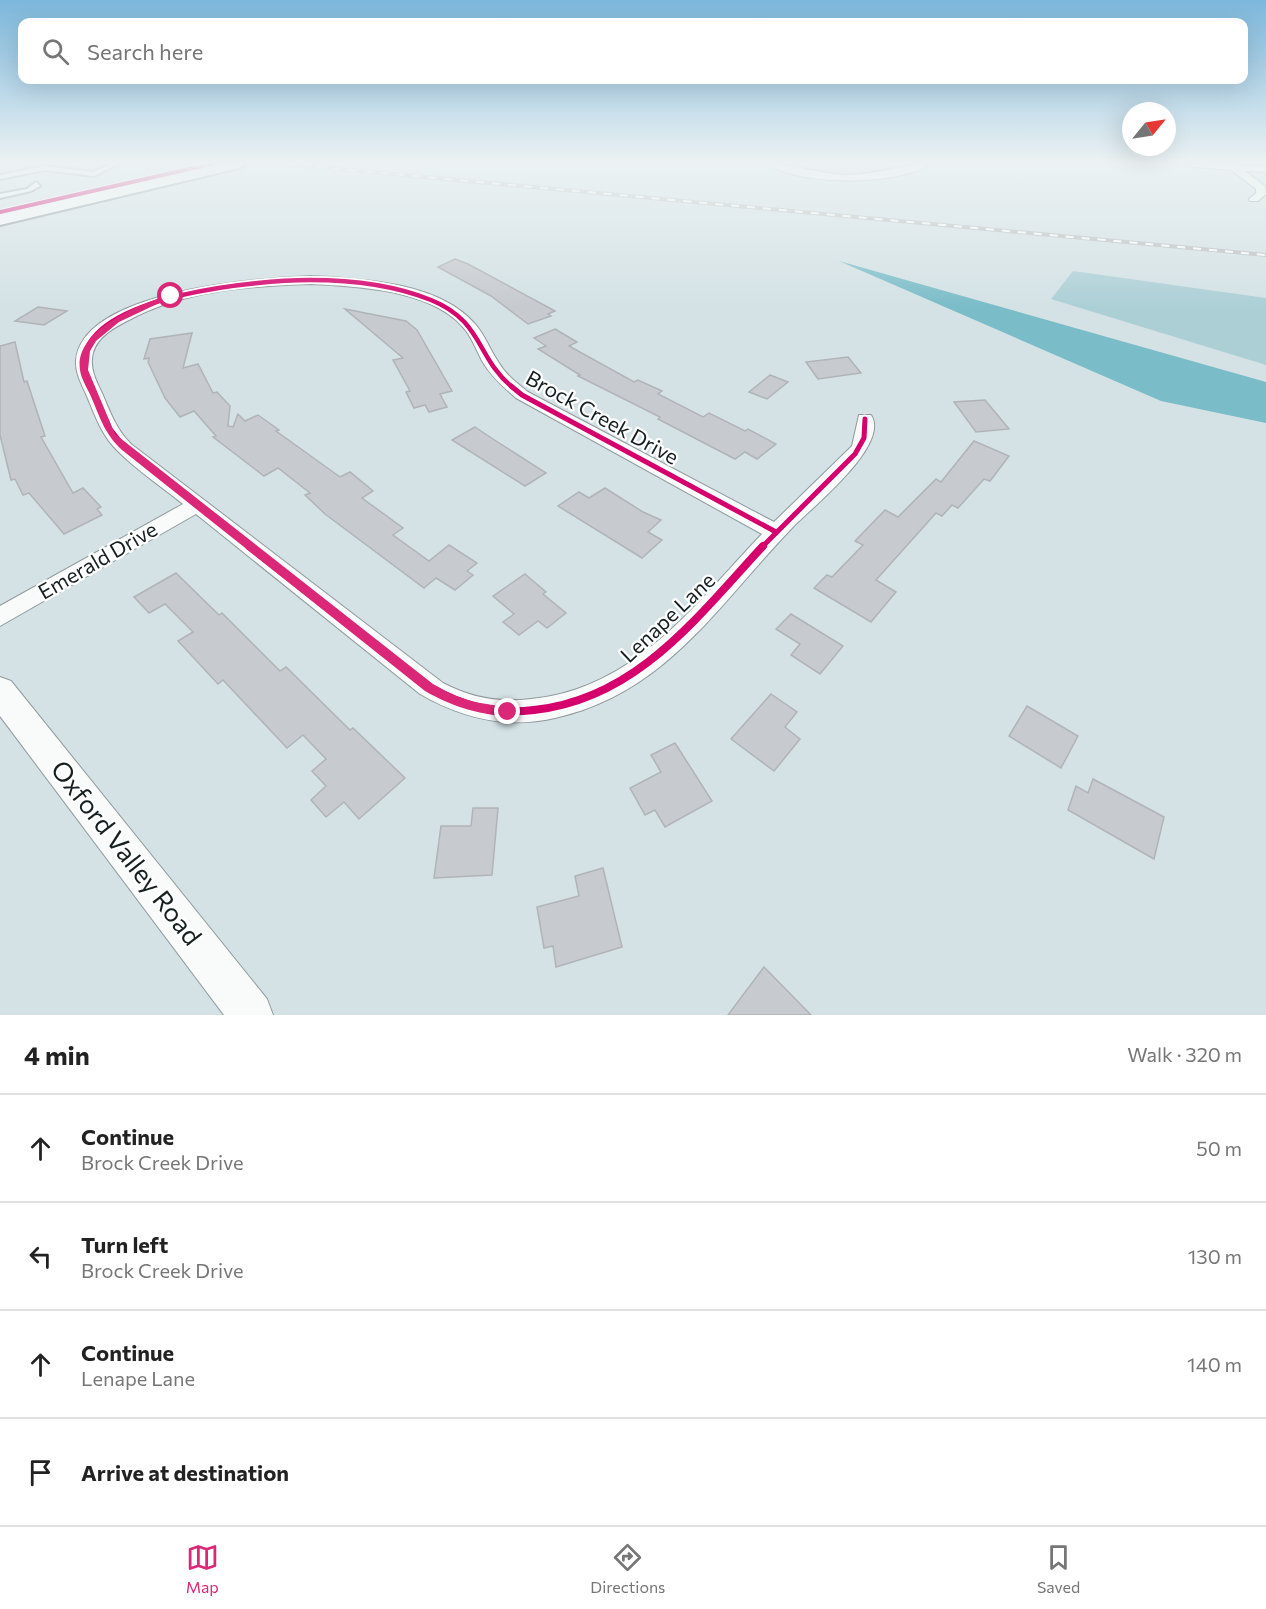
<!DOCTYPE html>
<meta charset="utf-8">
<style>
:root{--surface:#fff;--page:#f6f6f6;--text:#222;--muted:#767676;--line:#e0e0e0;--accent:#db2777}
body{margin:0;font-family:Commissioner,sans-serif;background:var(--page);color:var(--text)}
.compass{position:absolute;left:1122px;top:102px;width:54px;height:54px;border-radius:50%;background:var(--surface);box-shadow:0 6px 24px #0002;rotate:60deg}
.stop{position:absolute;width:18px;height:18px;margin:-14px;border:4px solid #db2777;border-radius:50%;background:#fff}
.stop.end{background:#db2777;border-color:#fff;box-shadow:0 2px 6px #0008}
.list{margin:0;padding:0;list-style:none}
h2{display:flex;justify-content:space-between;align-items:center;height:78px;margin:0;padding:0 24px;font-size:26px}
h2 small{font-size:20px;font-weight:400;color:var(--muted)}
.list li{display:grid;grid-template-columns:39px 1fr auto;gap:18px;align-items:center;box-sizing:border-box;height:108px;padding:0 24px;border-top:2px solid var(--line)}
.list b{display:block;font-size:22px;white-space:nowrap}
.list p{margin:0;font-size:20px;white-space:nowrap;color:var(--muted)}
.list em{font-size:20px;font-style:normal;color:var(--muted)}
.icon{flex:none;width:33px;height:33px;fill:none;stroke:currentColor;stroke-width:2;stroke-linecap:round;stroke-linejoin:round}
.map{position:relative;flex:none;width:1266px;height:1015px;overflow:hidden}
.search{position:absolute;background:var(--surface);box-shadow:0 6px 24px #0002;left:18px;right:18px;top:18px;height:66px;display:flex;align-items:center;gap:15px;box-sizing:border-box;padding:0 21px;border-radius:12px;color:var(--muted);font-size:22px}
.sheet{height:510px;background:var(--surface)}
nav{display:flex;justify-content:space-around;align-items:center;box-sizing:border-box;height:84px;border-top:2px solid var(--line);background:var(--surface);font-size:16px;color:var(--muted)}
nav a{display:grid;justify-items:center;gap:3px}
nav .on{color:var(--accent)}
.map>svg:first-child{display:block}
</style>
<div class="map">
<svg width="1266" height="1015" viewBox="0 0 1266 1015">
<rect width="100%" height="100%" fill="#d4e2e5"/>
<!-- green -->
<polygon fill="#accfd6" points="1073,271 1266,298 1266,365 1051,299"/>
<!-- water -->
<polygon fill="#7abcc8" points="839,261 1266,382 1266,423 1161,401"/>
<!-- building -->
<g fill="#c7cace" stroke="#b1b4b7" stroke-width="1.5">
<polygon points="455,259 468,264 555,311 548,314 551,316 528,324 491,296 438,267"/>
<polygon points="38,307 67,311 44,325 15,321"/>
<polygon points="345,309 406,321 417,330 452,391 440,394 447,407 429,412 425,405 414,408 406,392 410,391 393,360 403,358"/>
<polygon points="555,329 577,342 569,346 634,382 638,380 662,391 658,394 703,417 709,413 745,431 748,429 776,444 757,459 745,452 735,459 658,419 660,417 578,376 580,375 538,349 546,346 534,338"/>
<polygon points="192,333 183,368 198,364 213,393 217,392 230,406 228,426 233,427 238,414 245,421 258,415 279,430 276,431 340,477 350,472 373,491 362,498 403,528 393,535 429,561 449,545 477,563 467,571 473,575 455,590 436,578 424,588 325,514 305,495 310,493 278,468 264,476 213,437 216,436 194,411 180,417 165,398 148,362 149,358 144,359 150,339"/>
<polygon points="15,342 24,382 27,381 45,436 41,437 73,493 83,488 101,507 97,509 102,515 64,534 29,493 23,495 15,479 11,480 0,435 0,346"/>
<polygon points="848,357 861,373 818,379 806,362"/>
<polygon points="770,375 788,382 767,399 749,392"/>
<polygon points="985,400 1009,429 976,432 954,402"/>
<polygon points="475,427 496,441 546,473 525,486 452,440"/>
<polygon points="974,441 1009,456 990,481 984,479 958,508 952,505 942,516 936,513 876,580 896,592 871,622 814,588 827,575 832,577 863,545 855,541 885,510 898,517 936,479 941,482"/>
<polygon points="605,488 643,512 661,520 648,532 662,540 642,558 558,506 579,492 589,498"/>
<polygon points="176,573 219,615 222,613 280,671 286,667 350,730 353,728 405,778 359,819 344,802 326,817 311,800 326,786 312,771 326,759 303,735 287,748 223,680 218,684 178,641 193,632 165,604 149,613 134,597"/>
<polygon points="525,574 546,592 543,594 566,613 547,628 538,621 519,635 503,622 514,614 493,596"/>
<polygon points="791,614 843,646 820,674 791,655 800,644 776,629"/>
<polygon points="771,694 797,712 785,727 800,739 774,771 731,739"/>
<polygon points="1027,706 1078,736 1061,768 1009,736"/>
<polygon points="675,743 712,801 665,827 655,810 645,815 630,788 661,772 651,755"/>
<polygon points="1093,779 1164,817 1154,859 1068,810 1076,786 1088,793"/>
<polygon points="473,808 498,808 492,875 434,878 441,826 471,826"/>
<polygon points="603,868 622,947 556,967 553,946 544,948 537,907 579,896 575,876"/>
<polygon points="764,967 811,1015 728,1015"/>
</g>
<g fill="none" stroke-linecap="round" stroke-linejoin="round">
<defs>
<g id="service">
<polygon points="111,164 118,164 94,176 45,170 0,179 0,175 45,166 93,172"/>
<polygon points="36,182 40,186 31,191 0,198 0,194 27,189"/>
</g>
<g id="minor">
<path d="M767,164c27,0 53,10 80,11 28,0 55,-11 84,-11 -33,22 -131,22 -164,0z"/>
<polygon points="1188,164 1266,166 1266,172 1245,171 1265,186 1266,194 1258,201 1250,201 1249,199 1256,193 1256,189 1231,170 1193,167"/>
<path d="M312,276c51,3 127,6 163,48 10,11 15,26 24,39 7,12 18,20 29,29l246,130 78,-76 7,-31h12c20,30 -60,93 -79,113 -74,77 -126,165 -237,190 -48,11 -92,1 -135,-24l-224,-180 -196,112v-20l183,-102c-22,-18 -50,-36 -70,-58 -13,-15 -19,-33 -27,-52 -5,-11 -11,-22 -10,-34 7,-70 184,-82 236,-84zM312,284c47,3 124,5 155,48 6,9 10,19 15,29 9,15 21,26 34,37l246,136c-67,70 -127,155 -231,165 -32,4 -60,-1 -88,-16l-312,-239c-15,-15 -21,-32 -29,-51 -6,-12 -13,-26 -9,-40 4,-16 22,-26 36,-33 56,-30 120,-34 183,-36z"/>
</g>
<polygon id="tertiary" points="0,677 11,681 267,999 273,1015 224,1015 0,716"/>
<polygon id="secondary" points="219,164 246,164 239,168 0,225 0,215"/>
</defs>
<!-- service casing -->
<use href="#service" stroke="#8f999c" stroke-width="4"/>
<!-- minor casing -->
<use href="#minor" stroke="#8f999c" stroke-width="2"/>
<!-- tertiary casing -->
<use href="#tertiary" stroke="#8f999c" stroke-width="2"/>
<!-- secondary casing -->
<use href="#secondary" stroke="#8f999c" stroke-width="4"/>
<!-- service -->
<use href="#service" fill="#f9fbfb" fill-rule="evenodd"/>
<!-- minor -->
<use href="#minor" fill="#f9fbfb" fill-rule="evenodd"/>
<!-- tertiary -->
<use href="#tertiary" fill="#f9fbfb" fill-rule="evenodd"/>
<!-- secondary -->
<use href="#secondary" fill="#f9fbfb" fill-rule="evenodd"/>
<defs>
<polyline id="rail" points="285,164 1266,255"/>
</defs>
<!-- rail casing -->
<use href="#rail" stroke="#babdbd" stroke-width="4"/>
<!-- rail -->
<use href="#rail" stroke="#fff" stroke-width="2" stroke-dasharray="8" stroke-linecap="butt"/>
<defs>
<polyline id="cycleway-far3" points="0,212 211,164"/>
<path id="cycleway-far2" d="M91,387c-4,-9 -8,-20 -7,-30 12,-63 176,-77 226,-77 40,0 84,5 121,20 52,21 45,57 81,87"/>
<g id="cycleway-far1">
<polyline points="90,386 110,429 125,448 251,547"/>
<polyline points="511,386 522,395 776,532"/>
<polyline points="762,547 855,454 864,438 865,419"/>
</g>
<path id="cycleway" d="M249,546l180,141c34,19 66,28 105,23 103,-11 164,-94 229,-164"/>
</defs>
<!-- cycleway-far3 casing -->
<use href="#cycleway-far3" stroke="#fff" stroke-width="6"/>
<!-- cycleway-far2 casing -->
<use href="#cycleway-far2" stroke="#fff" stroke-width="8"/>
<!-- cycleway-far1 casing -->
<use href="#cycleway-far1" stroke="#fff" stroke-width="9"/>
<!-- cycleway casing -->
<use href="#cycleway" stroke="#fff" stroke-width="11"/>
<!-- cycleway-far3 -->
<use href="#cycleway-far3" stroke="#d6006c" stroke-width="4"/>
<!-- cycleway-far2 -->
<use href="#cycleway-far2" stroke="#d6006c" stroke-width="4.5"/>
<!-- cycleway-far1 -->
<use href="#cycleway-far1" stroke="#d6006c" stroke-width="5"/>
<!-- cycleway -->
<use href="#cycleway" stroke="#d6006c" stroke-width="8"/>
</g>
<!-- sky -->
<linearGradient id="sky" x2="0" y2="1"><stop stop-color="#7cb7db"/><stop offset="0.53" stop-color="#ecf2f3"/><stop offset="1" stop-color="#ecf2f3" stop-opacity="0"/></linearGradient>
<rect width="1266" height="307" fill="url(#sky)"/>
<!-- route -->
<path fill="#db2777" d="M168,295l6,1 -55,26 -23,19 -6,10 -2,19 27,64 318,250 20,11 21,7 38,6 2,4 -2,4 -4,1c-33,-4 -55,-10 -83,-26l-303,-241c-17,-16 -21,-30 -30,-51 -3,-8 -11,-20 -12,-29 -6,-40 59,-65 88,-75z"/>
<g text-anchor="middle" stroke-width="4.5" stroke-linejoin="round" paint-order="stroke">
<!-- street labels -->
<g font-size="21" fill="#161f20" stroke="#fff">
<text transform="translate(602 418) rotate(29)" y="7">Brock Creek Drive</text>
<text transform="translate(98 561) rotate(-30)" y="7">Emerald Drive</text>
<text transform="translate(668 618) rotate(-43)" y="7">Lenape Lane</text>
</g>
<!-- near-street labels -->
<g font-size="26" fill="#161f20" stroke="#fff">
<text transform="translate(126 853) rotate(52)" y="9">Oxford Valley Road</text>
</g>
</g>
</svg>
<svg class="compass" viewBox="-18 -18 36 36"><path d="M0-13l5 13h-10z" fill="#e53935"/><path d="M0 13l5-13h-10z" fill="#767676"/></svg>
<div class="stop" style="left:171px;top:296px"></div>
<div class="stop end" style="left:508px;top:712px"></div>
<div class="search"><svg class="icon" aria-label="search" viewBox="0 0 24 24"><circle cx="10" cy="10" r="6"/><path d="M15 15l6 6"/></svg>Search here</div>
</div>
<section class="sheet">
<h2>4 min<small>Walk · 320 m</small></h2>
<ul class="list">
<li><svg class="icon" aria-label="ahead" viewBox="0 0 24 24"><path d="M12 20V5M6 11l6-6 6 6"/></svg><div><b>Continue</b><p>Brock Creek Drive</p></div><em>50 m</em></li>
<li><svg class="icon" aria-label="left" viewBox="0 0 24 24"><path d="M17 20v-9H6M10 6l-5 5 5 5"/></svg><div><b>Turn left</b><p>Brock Creek Drive</p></div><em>130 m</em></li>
<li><svg class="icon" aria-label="ahead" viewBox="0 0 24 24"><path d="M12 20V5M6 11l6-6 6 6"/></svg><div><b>Continue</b><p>Lenape Lane</p></div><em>140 m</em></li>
<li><svg class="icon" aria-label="arrive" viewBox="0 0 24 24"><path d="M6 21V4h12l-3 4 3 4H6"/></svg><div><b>Arrive at destination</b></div></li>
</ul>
</section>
<nav>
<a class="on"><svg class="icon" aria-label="map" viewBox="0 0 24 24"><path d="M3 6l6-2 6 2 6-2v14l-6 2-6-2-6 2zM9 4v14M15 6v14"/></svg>Map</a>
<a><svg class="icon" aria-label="directions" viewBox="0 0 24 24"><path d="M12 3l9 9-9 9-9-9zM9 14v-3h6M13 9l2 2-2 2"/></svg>Directions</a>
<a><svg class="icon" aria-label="saved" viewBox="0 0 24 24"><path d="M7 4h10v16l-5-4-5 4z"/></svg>Saved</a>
</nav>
